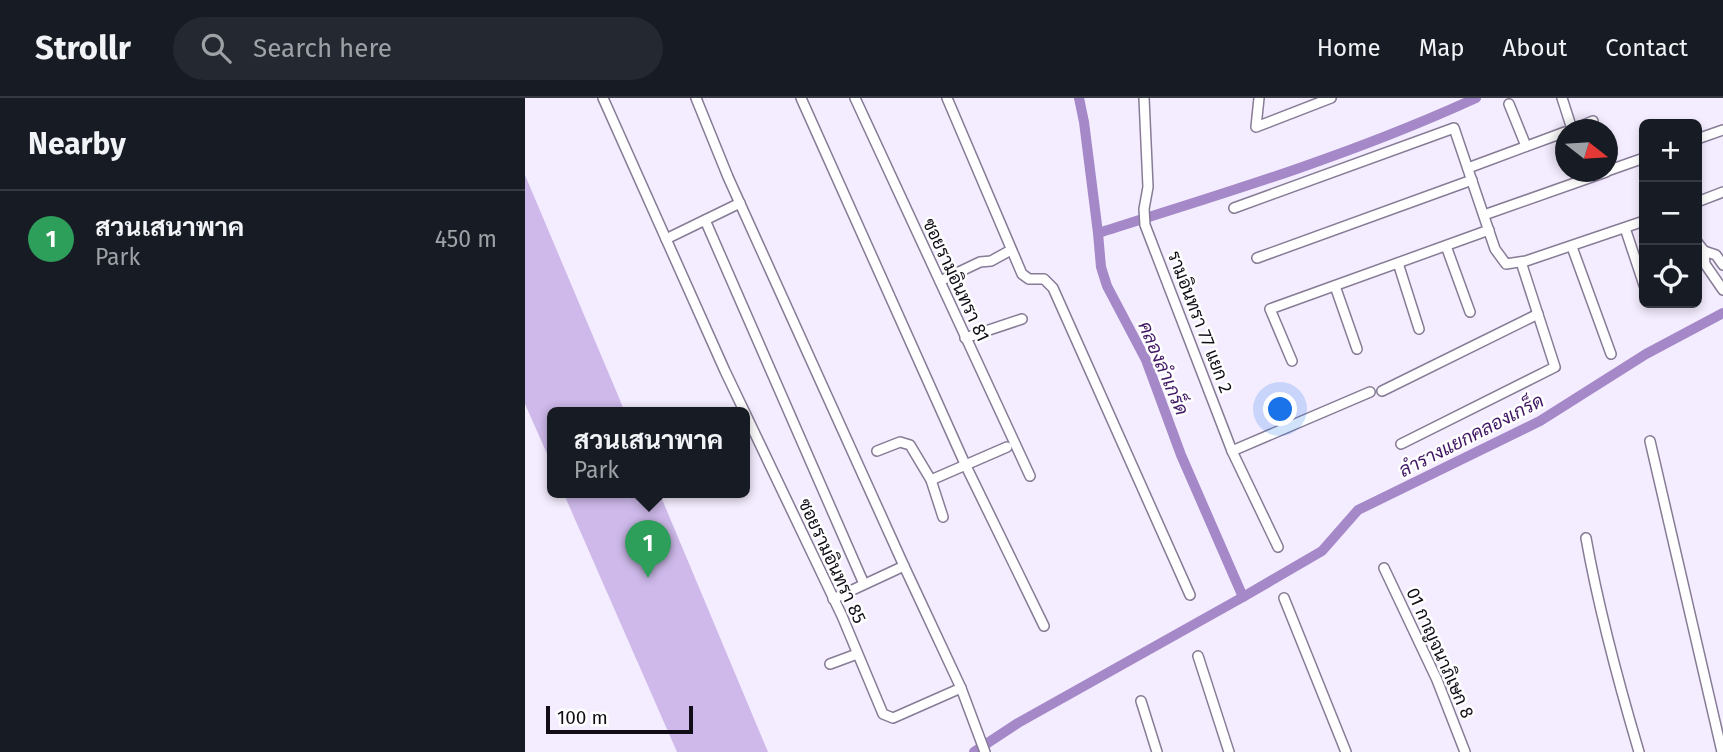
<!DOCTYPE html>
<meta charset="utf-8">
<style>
:root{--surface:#171b24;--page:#242831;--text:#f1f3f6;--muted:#9ea1a6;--line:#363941;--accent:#0f766e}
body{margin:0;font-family:"Fira Sans",Sarabun,sans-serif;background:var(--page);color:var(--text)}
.controls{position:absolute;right:21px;top:21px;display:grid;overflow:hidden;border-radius:10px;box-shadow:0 4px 10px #0003}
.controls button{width:63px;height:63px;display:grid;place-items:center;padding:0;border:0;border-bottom:2px solid var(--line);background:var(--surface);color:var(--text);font:35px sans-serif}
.compass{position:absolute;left:1030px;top:21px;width:63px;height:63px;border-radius:50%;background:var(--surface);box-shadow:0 4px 10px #0003;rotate:107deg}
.scale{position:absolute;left:21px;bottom:18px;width:147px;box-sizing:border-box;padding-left:7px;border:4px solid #110d17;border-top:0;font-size:19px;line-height:24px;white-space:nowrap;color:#110d17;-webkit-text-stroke:5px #fefefe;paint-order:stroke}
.you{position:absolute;left:756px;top:312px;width:24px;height:24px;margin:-18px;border:5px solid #fff;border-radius:50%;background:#1a73e8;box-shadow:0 0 0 10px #1a73e833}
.badge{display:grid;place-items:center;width:46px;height:46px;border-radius:50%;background:var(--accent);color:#fff;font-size:23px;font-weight:700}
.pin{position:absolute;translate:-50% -58px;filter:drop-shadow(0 2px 4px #0008)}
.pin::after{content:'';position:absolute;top:37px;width:24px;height:21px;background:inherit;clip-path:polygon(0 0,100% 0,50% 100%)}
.popup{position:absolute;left:22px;top:309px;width:203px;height:91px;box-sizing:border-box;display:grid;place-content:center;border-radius:10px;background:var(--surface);filter:drop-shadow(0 2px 5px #0005);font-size:23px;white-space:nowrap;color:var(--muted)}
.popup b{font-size:26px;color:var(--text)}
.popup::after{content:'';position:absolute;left:50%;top:100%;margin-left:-14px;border:14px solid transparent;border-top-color:var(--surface)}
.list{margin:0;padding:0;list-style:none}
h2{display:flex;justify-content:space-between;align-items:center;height:91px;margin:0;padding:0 28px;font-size:30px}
h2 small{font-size:23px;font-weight:400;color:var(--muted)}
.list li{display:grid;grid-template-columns:46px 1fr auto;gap:21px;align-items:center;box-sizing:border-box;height:98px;padding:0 28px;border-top:2px solid var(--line)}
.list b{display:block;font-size:26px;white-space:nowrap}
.list p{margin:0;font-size:23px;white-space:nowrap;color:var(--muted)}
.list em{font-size:23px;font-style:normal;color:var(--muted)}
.icon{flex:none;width:38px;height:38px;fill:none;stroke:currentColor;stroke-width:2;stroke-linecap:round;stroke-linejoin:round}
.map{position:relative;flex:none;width:1198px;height:654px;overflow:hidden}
header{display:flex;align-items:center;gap:42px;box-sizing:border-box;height:98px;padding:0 35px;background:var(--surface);border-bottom:2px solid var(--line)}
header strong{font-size:33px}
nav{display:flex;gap:38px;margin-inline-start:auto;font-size:24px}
.search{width:490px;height:63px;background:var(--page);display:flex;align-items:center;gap:18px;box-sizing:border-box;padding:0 24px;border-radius:38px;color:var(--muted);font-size:26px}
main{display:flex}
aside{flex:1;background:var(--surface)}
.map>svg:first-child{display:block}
</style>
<header>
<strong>Strollr</strong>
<div class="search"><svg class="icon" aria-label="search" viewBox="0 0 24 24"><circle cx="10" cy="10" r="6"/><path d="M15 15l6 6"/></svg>Search here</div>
<nav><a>Home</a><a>Map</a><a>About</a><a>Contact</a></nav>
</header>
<main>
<aside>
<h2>Nearby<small></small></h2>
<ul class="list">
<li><span class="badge" style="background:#2e9e5b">1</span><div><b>สวนเสนาพาค</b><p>Park</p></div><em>450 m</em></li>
</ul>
</aside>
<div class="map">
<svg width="1198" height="654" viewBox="0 0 1198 654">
<rect width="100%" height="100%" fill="#f4edff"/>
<!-- green -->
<g fill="#ceb9ea">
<polygon points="0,77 100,314 27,314 27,367 0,306"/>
<polygon points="38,394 134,394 243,654 152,654"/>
</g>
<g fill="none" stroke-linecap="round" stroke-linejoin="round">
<!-- canal -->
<g stroke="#a588c8" stroke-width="10">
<polyline points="554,0 559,24 573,135"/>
<polyline points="718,499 797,453 833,412 1015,323 1121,256 1198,215"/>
<path d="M449,654l44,-29 225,-126 -62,-142 -35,-95 -39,-74 -6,-19 -3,-34c128,-40 256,-79 378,-135"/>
</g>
<defs>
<g id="street">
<polyline points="78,0 200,273 317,518 358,616 368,620 436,590"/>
<polyline points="171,0 203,79 379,468 436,590 460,654"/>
<polyline points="276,0 440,366 519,528"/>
<polyline points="330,0 505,378"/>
<polyline points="422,0 497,176 504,181 519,181 528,190 665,497"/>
<polyline points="619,0 623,89 619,111 620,127 707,353 753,449"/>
<polyline points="734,0 731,29 806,0"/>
<polyline points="1037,0 1047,31"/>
<polyline points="984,6 1001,48"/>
<polyline points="1047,32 1068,23"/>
<polyline points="1172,41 1198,32"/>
<polyline points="943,70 1040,34"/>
<polyline points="1082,73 1119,60"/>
<polyline points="1172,104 1198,94"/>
<polyline points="709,110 929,30 970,151 981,166 1001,163 1119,123"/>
<polyline points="959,117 1081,74"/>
<polyline points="180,122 339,486"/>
<polyline points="1100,130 1119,187"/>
<polyline points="141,141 215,105"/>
<polyline points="1172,144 1179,153"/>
<polyline points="921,148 945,214"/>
<polyline points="1047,149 1086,256"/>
<polyline points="732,160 947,82"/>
<polyline points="873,165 894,231"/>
<polyline points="1198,167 1191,157 1179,153 1180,166 1198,192"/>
<polyline points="415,183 455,164 466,163 486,152"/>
<polyline points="810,188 832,251"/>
<polyline points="440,240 497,221"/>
<polyline points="767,263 745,211 964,132"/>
<polyline points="857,293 1013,216"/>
<polyline points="1125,343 1197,654"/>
<polyline points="876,346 1030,269 996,164"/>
<polyline points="352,353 375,344 385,347 406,382 418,419"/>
<polyline points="707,353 845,294"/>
<polyline points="406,382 482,349"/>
<path d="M1061,440c13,73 32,143 53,214"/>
<polyline points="859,470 912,582 940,654"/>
<polyline points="759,500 821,654"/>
<polyline points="308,501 379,468"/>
<polyline points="673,558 704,654"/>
<polyline points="305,566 332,556"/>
<polyline points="616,603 632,654"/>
</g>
</defs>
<!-- street casing -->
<use href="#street" stroke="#877b96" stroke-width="12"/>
<!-- street -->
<use href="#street" stroke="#fff" stroke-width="9"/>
</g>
<g text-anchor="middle" stroke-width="5" stroke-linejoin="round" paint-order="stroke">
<!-- street labels -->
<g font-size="18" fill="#110d17" stroke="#fefefe">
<text transform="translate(431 182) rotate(65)" y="6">ซอยรามอินทรา 81</text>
<text transform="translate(675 224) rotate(69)" y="6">รามอินทรา 77 แยก 2</text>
<text transform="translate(307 463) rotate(65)" y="6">ซอยรามอินทรา 85</text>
<text transform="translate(915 555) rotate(66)" y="6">01 กาญจนาภิเษก 8</text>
</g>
<!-- water labels -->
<g font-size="19" font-style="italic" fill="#401763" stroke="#fefefe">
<text transform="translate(639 270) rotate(67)" y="7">คลองลำเกร็ด</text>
<text transform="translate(946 337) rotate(-27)" y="7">ลำรางแยกคลองเกร็ด</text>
</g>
</g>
</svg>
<div class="controls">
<button>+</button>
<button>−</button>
<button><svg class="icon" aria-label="locate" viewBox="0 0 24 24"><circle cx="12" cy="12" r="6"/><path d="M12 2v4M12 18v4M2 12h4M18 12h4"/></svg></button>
</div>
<svg class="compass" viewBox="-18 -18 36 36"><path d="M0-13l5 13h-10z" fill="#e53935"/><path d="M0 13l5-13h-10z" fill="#9ea1a6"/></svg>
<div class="scale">100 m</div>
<div class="you"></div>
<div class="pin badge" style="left:123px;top:480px;background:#2e9e5b">1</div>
<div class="popup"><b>สวนเสนาพาค</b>Park</div>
</div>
</main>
